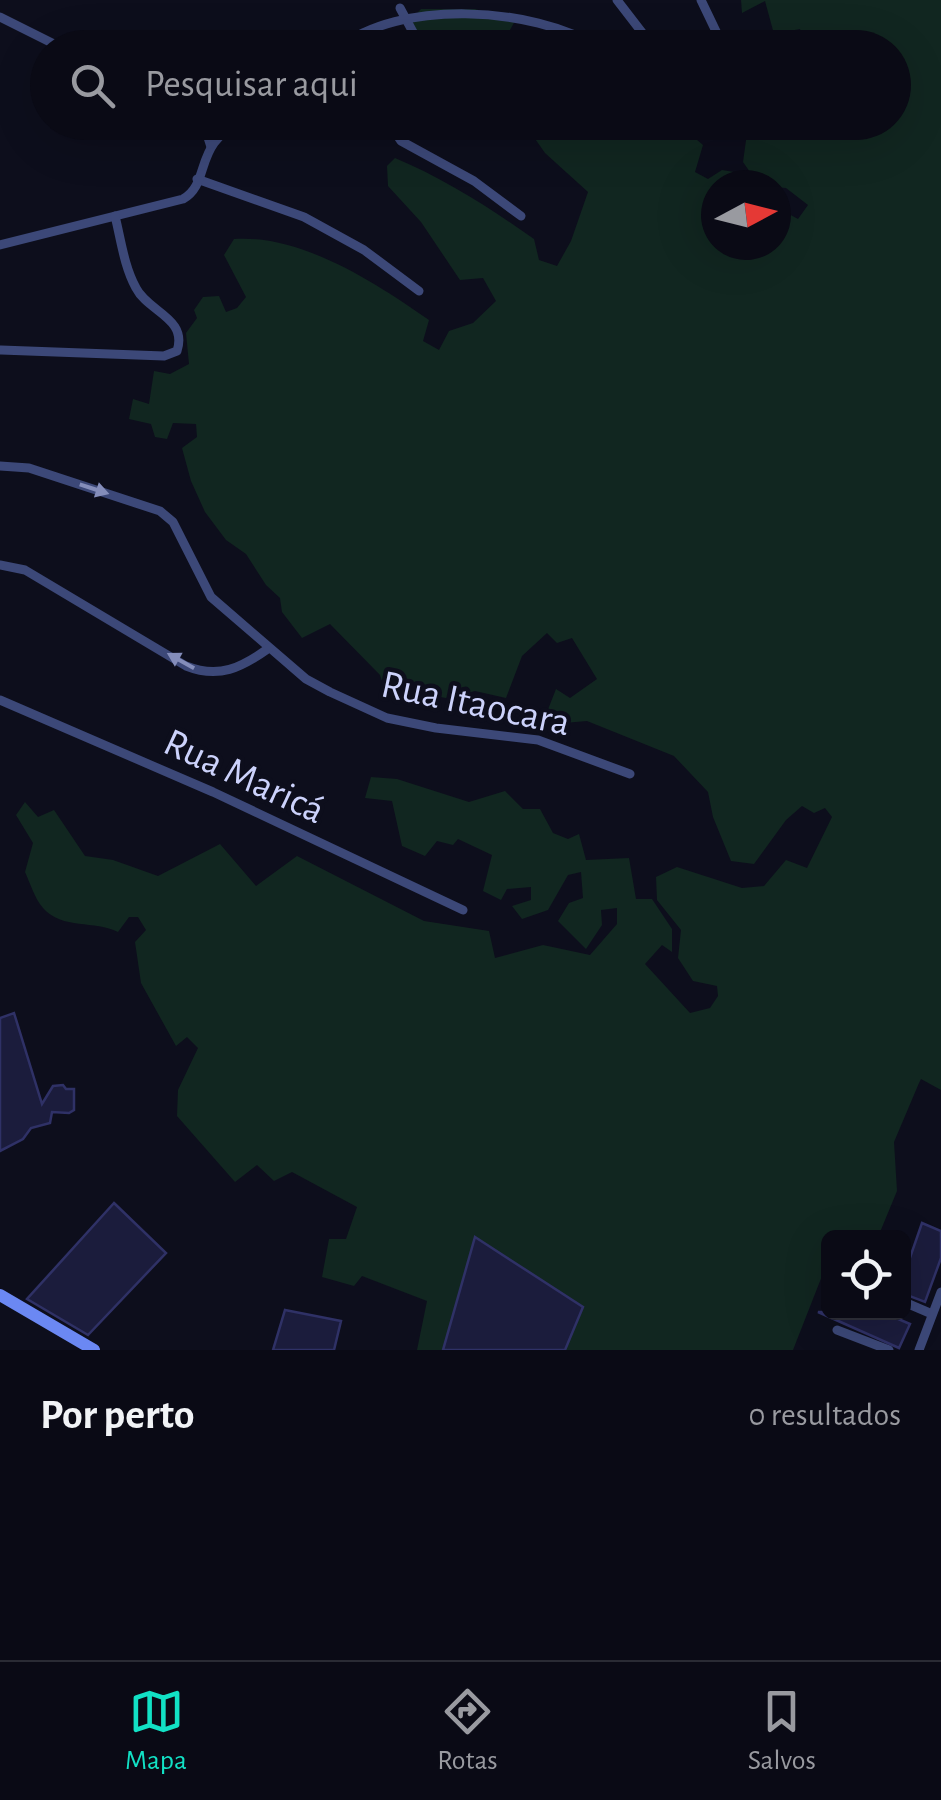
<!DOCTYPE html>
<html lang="pt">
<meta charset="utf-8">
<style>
:root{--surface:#0a0a15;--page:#181822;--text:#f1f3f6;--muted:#999aa0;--line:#2a2b34;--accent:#12e1c5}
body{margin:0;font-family:"Alegreya Sans",sans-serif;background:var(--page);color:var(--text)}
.controls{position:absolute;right:30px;bottom:30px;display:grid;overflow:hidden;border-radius:15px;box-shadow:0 10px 40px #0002}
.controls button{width:90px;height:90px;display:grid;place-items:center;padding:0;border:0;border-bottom:2px solid var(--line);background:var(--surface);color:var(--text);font:50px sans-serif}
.compass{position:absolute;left:701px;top:170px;width:90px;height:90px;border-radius:50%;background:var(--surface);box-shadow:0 10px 40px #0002;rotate:83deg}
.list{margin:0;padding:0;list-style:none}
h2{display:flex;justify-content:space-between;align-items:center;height:130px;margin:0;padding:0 40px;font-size:42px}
h2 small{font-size:32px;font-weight:400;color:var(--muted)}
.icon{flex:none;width:55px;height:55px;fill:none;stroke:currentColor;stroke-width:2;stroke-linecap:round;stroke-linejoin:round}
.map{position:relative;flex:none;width:941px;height:1350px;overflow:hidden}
.search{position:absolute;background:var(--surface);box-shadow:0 10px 40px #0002;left:30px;right:30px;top:30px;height:110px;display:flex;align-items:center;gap:25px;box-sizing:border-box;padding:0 35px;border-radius:55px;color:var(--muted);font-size:38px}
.sheet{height:310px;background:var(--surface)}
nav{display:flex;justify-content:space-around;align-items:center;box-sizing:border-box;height:140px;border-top:2px solid var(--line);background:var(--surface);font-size:28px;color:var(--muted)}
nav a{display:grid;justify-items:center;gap:5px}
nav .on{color:var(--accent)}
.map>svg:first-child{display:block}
</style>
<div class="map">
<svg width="941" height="1350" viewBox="0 0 941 1350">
<rect width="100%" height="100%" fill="#0d0e1c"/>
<!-- green -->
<g fill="#112620">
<path d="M741,0h200v1090l-20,-11 -2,4 -25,59 3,49 -19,46 -50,1v37l-6,1 -29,74h-228l17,-43 -106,-70 -33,113h-26l10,-49 -65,-25 -8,10 -32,-9 7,-38h17l11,-32 -65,-35 -18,9 -17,-16 -22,17 -58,-66 1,-26 20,-42 -11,-11 -11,9 -35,-63 -6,-41 11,-12 -8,-13h-9l-11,15c-23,-12 -56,-2 -75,-24 -8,-9 -13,-25 -18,-36l8,-29 -17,-28 9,-13 13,15 16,-7 31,46 28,4 45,16 62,-32 36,42 41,-30 127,65 65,10 6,27 48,-13 47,10 27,-31v-16l-16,2 1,15 -16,24 -28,-28 11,-18 14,-5 -2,-26 -13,3 -20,35 -26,9 -10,-13 19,-6v-13l-24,2 -6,11 -18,-9 9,-36 -34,-16 -5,6 -16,-4 -12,15 -23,-10 -10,-45 -27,-3 6,-21 26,2 72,23 36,-11 18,18h17l13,24 15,6 11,-5 7,26 43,-2 7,41h16l20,30v23l-10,-7 -17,19 45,49 20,-5 8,-12 -1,-10 -24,-5 -15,-23 3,-28 -24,-30 -1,-23 21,-10 65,21 22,-2 22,-26 21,8 25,-51 -7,-9 -11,5 -12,-7 -16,14 -32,44 -23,-3 -18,-44 -5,-25 -34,-36 -87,-35 -23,2 -17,-11 9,-23 14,9 27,-19 -25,-41 -15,5 -10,-10 -25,23 -16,42 -31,-7 -29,7 -62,-11 -4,-12 -50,-51 -28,14 -20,-26 -2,-14 -14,-13 -20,-31 -20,-14 -21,-28 -14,-31 -9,-33 15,-11 -1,-13 -23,-1 -6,16 -12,-2 -4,-13 -22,-5 4,-20 16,5 5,-33 16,3 19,-10 -3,-31 11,-15 -3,-8 9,-13 16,-1 7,16 11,-4 9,-11 -22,-42 10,-16c67,-5 142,44 195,81l-6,21 16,9 10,-19 24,-8 23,-22 -13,-23 -23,2 -39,-58 -33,-36 -1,-20 8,-8c50,21 95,50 139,81l5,21 18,6 14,-25 17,-49 -43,-39 -21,-30h65l11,7 7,-7h70l26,22 -8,27 13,7 14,-9 12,2 12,13h-30v60h60v-38l22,12 10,-14 -22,-17 -27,-3 -16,-23 5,-36 5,-4h141v-74l-88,-1 -6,-18 -26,5 -9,-33 -23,12z"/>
<polygon points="421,9 475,9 515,21 500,48 432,47 407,24"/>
</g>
<!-- building -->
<g fill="#1b1c3c" stroke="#2f3166" stroke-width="2.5">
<polygon points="14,1013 42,1104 53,1086 63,1085 66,1089 74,1089 74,1110 69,1113 52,1112 50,1123 31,1128 23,1139 0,1151 0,1018"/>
<polygon points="114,1203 166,1253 88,1335 27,1299"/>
<polygon points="922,1223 941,1231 941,1258 925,1302 904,1294 904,1275"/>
<polygon points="475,1237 583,1307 565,1350 443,1350"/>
<polygon points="285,1310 341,1321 334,1350 273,1350"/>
<polygon points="818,1312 882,1312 910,1324 899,1348"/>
</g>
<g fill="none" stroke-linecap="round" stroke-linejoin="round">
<!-- street -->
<g stroke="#3c4878" stroke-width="9">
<polyline points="617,0 654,48"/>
<polyline points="701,0 724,48"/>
<polyline points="400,8 414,34 432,48"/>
<polyline points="0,17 62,48"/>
<path d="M339,48c59,-48 192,-43 261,0"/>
<polyline points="203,122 211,147"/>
<polyline points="505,122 403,127 397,135 401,141 474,181 521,216"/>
<polyline points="722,122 731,128 742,122"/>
<polyline points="197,179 304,217 364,250 419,291"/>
<path d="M0,245l183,-46c29,-16 9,-59 62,-77"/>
<path d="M1,350l163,6 13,-5c11,-33 -29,-39 -41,-63 -12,-22 -15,-48 -21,-72"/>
<polyline points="0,466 29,468 160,511 173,522 211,597 306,679 330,692 387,718 436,728 538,740 630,774"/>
<path d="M0,565l25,5 161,96c33,13 55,2 83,-18"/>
<polyline points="0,700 213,792 463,910"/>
<polyline points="904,1302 932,1314"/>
<polyline points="837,1330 889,1350"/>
<polyline points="919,1350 941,1292"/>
</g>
<!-- secondary -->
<polyline stroke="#6b88f3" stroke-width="12" points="0,1295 94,1350"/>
</g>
<!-- one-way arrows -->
<defs><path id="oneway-solid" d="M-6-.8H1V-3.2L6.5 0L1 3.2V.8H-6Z" transform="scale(2.5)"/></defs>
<g fill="#848dba">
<use href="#oneway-solid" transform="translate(94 489) rotate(18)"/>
<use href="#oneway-solid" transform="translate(181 661) rotate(-151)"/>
</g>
<g text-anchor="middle" stroke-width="9" stroke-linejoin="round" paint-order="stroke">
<!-- street labels -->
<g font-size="40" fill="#ccd2fb" stroke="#0d0e1c">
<text transform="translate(476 702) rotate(12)" y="14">Rua Itaocara</text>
<text transform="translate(245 775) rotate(25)" y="14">Rua Maricá</text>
</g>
</g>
</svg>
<div class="controls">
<button><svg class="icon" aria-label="locate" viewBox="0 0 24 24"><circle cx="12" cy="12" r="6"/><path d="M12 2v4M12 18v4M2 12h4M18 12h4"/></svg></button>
</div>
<svg class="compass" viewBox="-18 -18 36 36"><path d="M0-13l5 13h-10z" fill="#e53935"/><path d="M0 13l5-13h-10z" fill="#999aa0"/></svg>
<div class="search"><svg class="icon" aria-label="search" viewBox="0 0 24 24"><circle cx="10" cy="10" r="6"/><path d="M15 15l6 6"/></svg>Pesquisar aqui</div>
</div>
<section class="sheet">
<h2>Por perto<small>0 resultados</small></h2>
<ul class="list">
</ul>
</section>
<nav>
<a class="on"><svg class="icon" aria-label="map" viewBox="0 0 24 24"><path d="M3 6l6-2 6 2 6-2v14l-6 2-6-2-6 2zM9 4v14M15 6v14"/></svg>Mapa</a>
<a><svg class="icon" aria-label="directions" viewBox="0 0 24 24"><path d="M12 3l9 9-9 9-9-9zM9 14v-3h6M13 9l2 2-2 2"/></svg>Rotas</a>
<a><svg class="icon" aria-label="saved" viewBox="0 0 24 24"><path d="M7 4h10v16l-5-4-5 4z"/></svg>Salvos</a>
</nav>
